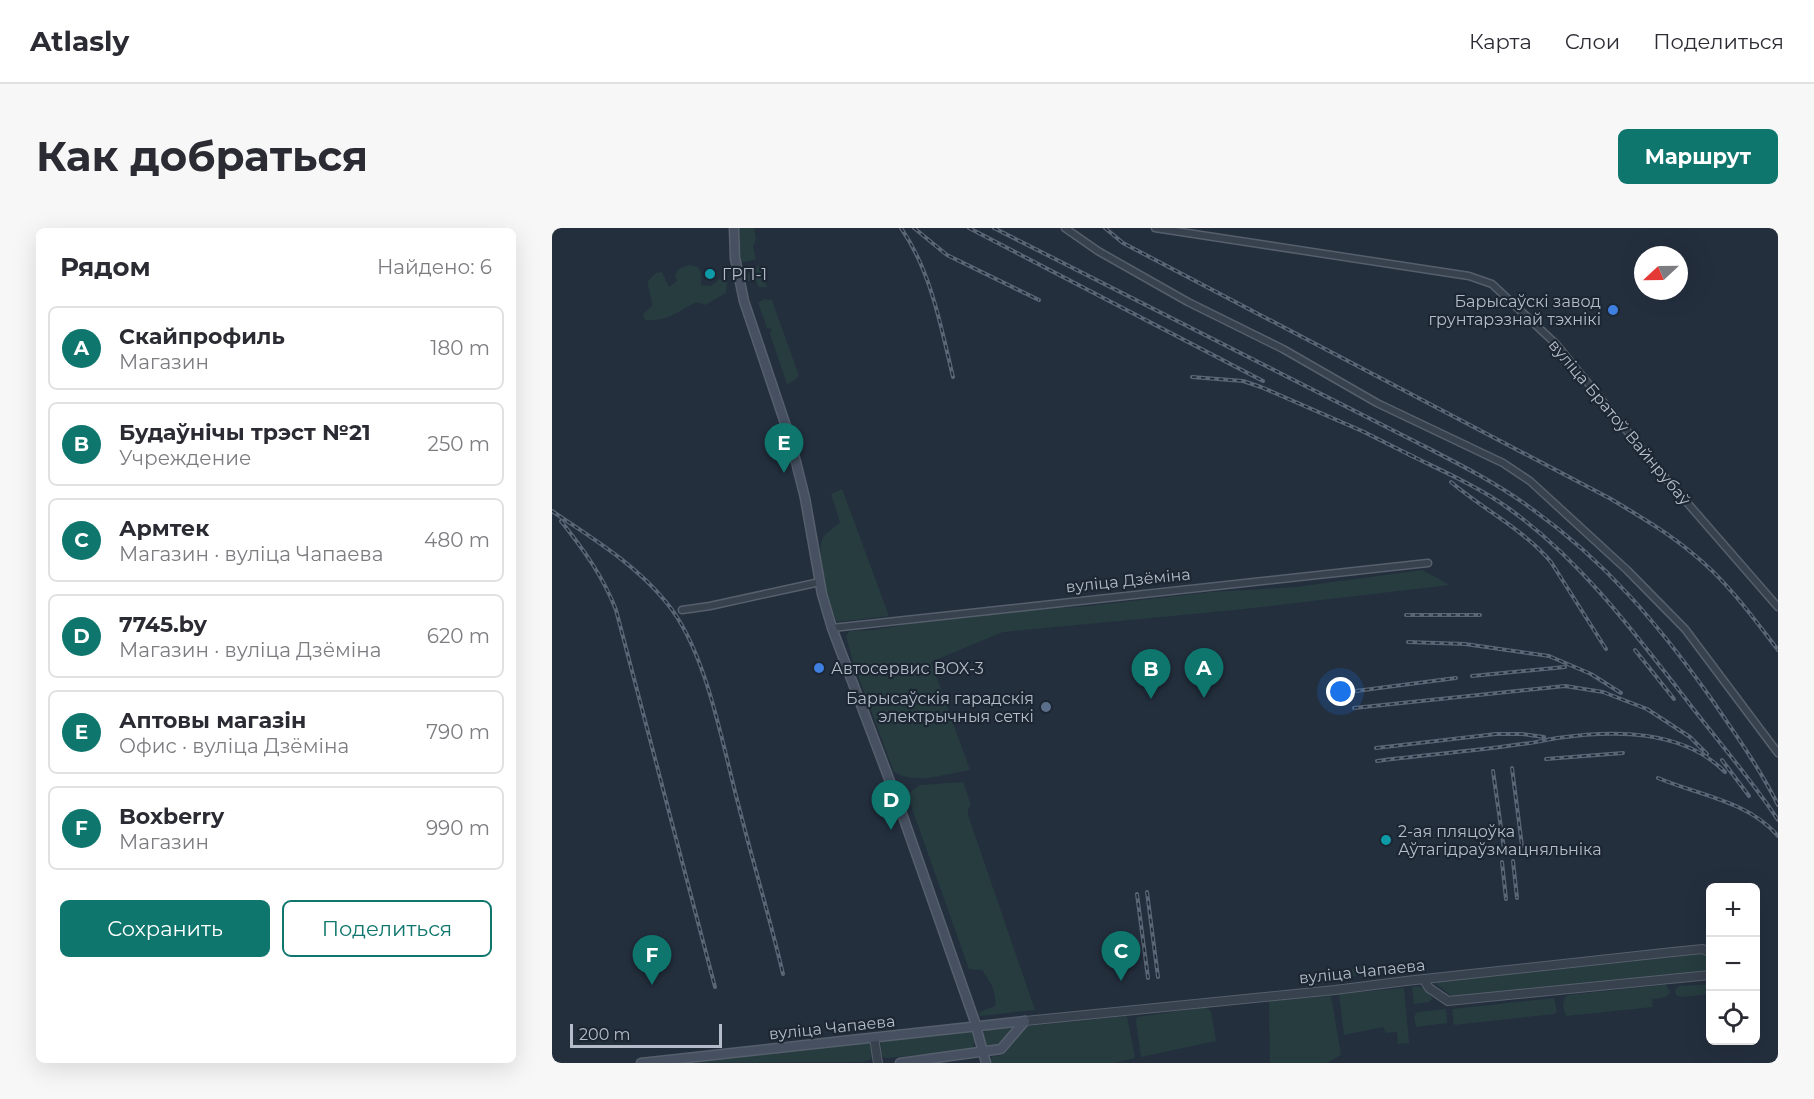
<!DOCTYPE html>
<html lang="ru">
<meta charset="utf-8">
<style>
:root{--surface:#fff;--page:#f7f7f7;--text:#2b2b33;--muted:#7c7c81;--line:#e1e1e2;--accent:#0f766e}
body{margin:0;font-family:Montserrat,sans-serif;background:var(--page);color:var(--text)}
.controls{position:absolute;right:18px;bottom:18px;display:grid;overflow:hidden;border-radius:9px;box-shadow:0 6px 24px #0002}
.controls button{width:54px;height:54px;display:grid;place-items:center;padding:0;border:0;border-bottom:2px solid var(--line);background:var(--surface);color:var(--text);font:30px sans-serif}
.compass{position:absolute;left:1082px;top:18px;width:54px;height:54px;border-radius:50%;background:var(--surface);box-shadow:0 6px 24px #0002;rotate:248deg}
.scale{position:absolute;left:18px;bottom:15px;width:152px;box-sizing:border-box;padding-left:6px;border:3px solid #b4bcc9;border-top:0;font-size:16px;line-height:21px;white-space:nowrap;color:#b4bcc9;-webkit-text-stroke:4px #1d2633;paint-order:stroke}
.you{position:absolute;left:789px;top:464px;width:21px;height:21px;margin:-15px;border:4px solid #fff;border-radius:50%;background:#1a73e8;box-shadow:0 0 0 9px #1a73e833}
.badge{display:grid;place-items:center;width:39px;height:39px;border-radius:50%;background:var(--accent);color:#fff;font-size:20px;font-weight:700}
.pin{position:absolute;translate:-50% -50px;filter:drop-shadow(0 2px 3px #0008)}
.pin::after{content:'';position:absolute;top:32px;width:21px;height:18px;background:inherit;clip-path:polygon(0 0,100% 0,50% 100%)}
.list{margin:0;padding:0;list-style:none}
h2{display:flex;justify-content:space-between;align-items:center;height:78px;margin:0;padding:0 24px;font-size:26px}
h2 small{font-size:20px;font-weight:400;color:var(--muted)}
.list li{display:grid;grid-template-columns:39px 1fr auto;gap:18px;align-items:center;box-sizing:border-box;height:84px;margin:0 12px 12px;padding:0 12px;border:2px solid var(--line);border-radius:9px}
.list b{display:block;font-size:22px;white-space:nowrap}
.list p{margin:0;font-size:20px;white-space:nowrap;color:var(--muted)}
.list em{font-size:20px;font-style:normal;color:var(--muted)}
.actions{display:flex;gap:12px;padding:18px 24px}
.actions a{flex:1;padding:14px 0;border:2px solid var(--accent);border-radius:9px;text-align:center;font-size:21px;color:var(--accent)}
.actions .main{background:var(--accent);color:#fff}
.icon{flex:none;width:33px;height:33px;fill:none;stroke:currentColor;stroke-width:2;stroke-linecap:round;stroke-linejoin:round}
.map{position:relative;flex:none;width:1226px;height:835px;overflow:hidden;border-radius:9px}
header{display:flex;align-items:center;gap:36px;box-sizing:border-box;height:84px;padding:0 30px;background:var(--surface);border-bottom:2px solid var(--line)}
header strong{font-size:28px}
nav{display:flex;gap:33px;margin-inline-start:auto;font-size:21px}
.intro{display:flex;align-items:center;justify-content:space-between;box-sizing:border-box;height:144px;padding:0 36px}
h1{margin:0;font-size:42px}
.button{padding:15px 27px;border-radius:9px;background:var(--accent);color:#fff;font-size:21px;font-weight:700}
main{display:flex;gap:36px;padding:0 36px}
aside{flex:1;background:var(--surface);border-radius:9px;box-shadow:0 6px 24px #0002}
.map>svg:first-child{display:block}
</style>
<header>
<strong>Atlasly</strong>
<nav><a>Карта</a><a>Слои</a><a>Поделиться</a></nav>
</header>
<div class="intro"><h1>Как добраться</h1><a class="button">Маршрут</a></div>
<main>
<aside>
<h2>Рядом<small>Найдено: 6</small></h2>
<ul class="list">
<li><span class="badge">A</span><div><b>Скайпрофиль</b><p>Магазин</p></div><em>180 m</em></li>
<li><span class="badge">B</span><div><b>Будаўнічы трэст №21</b><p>Учреждение</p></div><em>250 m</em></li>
<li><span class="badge">C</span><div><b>Армтек</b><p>Магазин · вуліца Чапаева</p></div><em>480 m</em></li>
<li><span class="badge">D</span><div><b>7745.by</b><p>Магазин · вуліца Дзёміна</p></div><em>620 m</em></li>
<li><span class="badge">E</span><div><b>Аптовы магазін</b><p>Офис · вуліца Дзёміна</p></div><em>790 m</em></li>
<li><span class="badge">F</span><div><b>Boxberry</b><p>Магазин</p></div><em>990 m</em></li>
</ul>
<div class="actions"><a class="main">Сохранить</a><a>Поделиться</a></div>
</aside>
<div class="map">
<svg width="1226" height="835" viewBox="0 0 1226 835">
<rect width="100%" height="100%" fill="#242f3e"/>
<!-- green -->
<g fill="#263c3f">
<polygon points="187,0 202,0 204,12 201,18 204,31 189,35"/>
<path d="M137,37l9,2 3,6v12l10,1 9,-7 7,3 -1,11 -21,12 -7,-3c-23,9 -25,19 -53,18l-2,-6 9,-8c0,-9 -4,-16 -4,-25l8,-8 6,-1 7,15 8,-6 -2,-6 4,-6z"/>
<polygon points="207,37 215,59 207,59 204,53 196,53 192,50"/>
<polygon points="212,71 220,72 247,148 243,152 235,156 218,106 220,101 215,100 206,75"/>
<path d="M290,261l47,127 -52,6c-7,-16 -23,-69 -14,-84 3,-6 12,-10 17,-16l-9,-28z"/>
<path d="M870,342l28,15 -215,25 -232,22 -72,30 39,108c-25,4 -53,15 -76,2l-40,-107 -8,-29 4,-5 24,-1 47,-8 86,-10 81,-6 124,-14 84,-5z"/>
<path d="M411,554l8,23 -3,4v6l67,195 -55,6 -1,-4 16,-6c2,-15 -5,-24 -13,-36l-13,-1 -59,-166 -1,-10 11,-8z"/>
<path d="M1149,726l4,2c4,5 4,12 -2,16l-250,25 -17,-13 1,-2z"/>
<polygon points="811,738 828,745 791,749 804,739"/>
<polygon points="1158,756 1158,766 1130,769 1124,767 1123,762 1127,758"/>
<path d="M1110,757h4l4,7c-3,7 -11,6 -18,7l1,8 -87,9 -3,-9 1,-8 4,-4z"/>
<path d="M863,758c7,0 17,6 17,13l-3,3 -15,2 -2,-16z"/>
<polygon points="852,760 857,815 846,816 845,804 834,805 831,799 792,807 787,766"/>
<polygon points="779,768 789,827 775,835 718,835 717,773"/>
<polygon points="1002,770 1005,784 1002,786 902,797 900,781"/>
<polygon points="646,780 655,780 659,783 664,813 589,829 584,794 585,789"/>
<polygon points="894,781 895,795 864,799 862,789 865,784"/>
<polygon points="575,788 583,830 562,835 438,835 438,832 441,828 451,827 475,798"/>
<path d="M459,798c-2,12 -13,23 -26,20 -9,-21 12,-19 26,-20z"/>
<polygon points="417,803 421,804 423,813 421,820 416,822 334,830 331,829 327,820 330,812"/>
<polygon points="317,814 320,815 322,827 318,832 309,834 118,835"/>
</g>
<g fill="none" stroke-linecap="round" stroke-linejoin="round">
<defs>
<g id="minor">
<polyline points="513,0 546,23 636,74 731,121 825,175 951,235 978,253 1075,342 1133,401 1226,525"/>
<polyline points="603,0 917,48 940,56 1004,116 1111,247 1226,379"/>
<polyline points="130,382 158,378 268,354"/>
<polyline points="280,400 876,335"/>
</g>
<g id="tertiary">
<polyline points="872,752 877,760 896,773 1158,747"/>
<polyline points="473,793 783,762 854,753 1121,724 1151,721 1158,725"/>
<polyline points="322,810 326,835"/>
</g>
<g id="secondary">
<polyline points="182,0 183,30 192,73 238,210 253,270 270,366 280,400 348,580 422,791 434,835"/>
<polyline points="89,835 473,793"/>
<polyline points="348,835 449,821 473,793"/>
</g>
</defs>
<!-- minor casing -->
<use href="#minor" stroke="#565f6c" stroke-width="9"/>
<!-- tertiary casing -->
<use href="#tertiary" stroke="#565f6c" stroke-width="10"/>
<!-- secondary casing -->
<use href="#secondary" stroke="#565f6c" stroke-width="11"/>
<!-- minor -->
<use href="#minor" stroke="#38414e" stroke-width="6"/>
<!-- tertiary -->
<use href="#tertiary" stroke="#38414e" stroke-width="8"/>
<!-- secondary -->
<use href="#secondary" stroke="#465061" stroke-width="8"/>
<defs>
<g id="rail">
<path d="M349,0c30,43 40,99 52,149"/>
<polyline points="362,0 395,27 487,72"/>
<polyline points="417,0 711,153"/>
<path d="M442,0l424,215c39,20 79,40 114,66 74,53 126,115 178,188 24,35 49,70 68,108"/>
<path d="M553,0l18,15 488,256c28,17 56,33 81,54 34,27 60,63 86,97"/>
<polyline points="640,149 691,153 709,159 810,203 862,229"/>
<path d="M856,226c34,17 69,32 100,54 75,53 131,131 187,203 28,36 58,71 83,109"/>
<path d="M899,254c33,28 72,47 100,80l55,87"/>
<path d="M0,283c41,28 82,52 114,91 41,49 56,142 73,205 14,56 31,111 44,167"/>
<path d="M9,293c22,28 42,55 55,89l99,377"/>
<polyline points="854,387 928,387"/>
<polyline points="856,414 913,416 997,428 1039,446 1069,465"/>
<polyline points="1083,422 1122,471"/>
<polyline points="920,448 1013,439"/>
<polyline points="804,463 904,450"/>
<polyline points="802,480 1013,458 1051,464 1095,481 1138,509 1155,526"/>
<polyline points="824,520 944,506 970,506 992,509"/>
<polyline points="994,531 1071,525"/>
<polyline points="1170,532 1197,568"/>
<path d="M825,533c48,-6 96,-10 145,-17 12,-1 23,-4 35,-6 57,-8 125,-9 168,34"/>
<polyline points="960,540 970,618"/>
<polyline points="941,543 952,621"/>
<path d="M1106,550c40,17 90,23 120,58"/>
<polyline points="961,633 965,670"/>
<polyline points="950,634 954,671"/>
<polyline points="595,664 606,749"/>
<polyline points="585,666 596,750"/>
</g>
</defs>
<!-- rail casing -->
<use href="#rail" stroke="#5a6575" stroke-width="4"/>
<!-- rail -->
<use href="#rail" stroke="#1d2633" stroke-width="1.5" stroke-dasharray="4.5" stroke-linecap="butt"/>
</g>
<!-- markers -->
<g fill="#0f9aa8" stroke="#1d2633" stroke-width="2">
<circle cx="158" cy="46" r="6"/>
<circle cx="834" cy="612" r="6"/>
</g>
<g fill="#3f7fe0" stroke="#1d2633" stroke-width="2">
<circle cx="1061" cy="82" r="6"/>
<circle cx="267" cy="440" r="6"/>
</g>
<circle fill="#5c6f8a" stroke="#1d2633" stroke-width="2" cx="494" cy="479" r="6"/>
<g text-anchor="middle" stroke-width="4.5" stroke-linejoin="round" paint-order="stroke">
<!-- poi labels -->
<g font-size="16" fill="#b4bcc9" stroke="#1d2633" text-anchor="start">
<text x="170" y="52">ГРП-1</text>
<text x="1049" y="79" text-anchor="end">Барысаўскі завод<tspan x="1049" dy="18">грунтарэзнай тэхнікі</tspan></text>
<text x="279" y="446">Автосервис BOX-3</text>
<text x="482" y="476" text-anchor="end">Барысаўскія гарадскія<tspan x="482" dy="18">электрычныя сеткі</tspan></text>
<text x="846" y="609">2-ая пляцоўка<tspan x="846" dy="18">Аўтагідраўзмацняльніка</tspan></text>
</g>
<!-- street labels -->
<g font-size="16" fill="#b4bcc9" stroke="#1d2633">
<text transform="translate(1068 194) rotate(50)" y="6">вуліца Братоў Вайнрубаў</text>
<text transform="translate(576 352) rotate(-6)" y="6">вуліца Дзёміна</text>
<text transform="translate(810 743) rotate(-6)" y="6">вуліца Чапаева</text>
<text transform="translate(280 799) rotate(-6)" y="6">вуліца Чапаева</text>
</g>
</g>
</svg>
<div class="controls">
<button>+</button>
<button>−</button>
<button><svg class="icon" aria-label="locate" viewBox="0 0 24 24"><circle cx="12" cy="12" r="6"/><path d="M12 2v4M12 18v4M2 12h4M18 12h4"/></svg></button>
</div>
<svg class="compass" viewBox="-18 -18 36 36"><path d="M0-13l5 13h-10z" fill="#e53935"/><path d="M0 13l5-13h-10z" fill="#7c7c81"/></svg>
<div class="scale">200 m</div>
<div class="you"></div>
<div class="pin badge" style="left:652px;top:470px">A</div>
<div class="pin badge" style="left:599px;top:471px">B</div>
<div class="pin badge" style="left:569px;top:753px">C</div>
<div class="pin badge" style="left:339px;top:602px">D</div>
<div class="pin badge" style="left:232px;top:245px">E</div>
<div class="pin badge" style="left:100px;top:757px">F</div>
</div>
</main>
